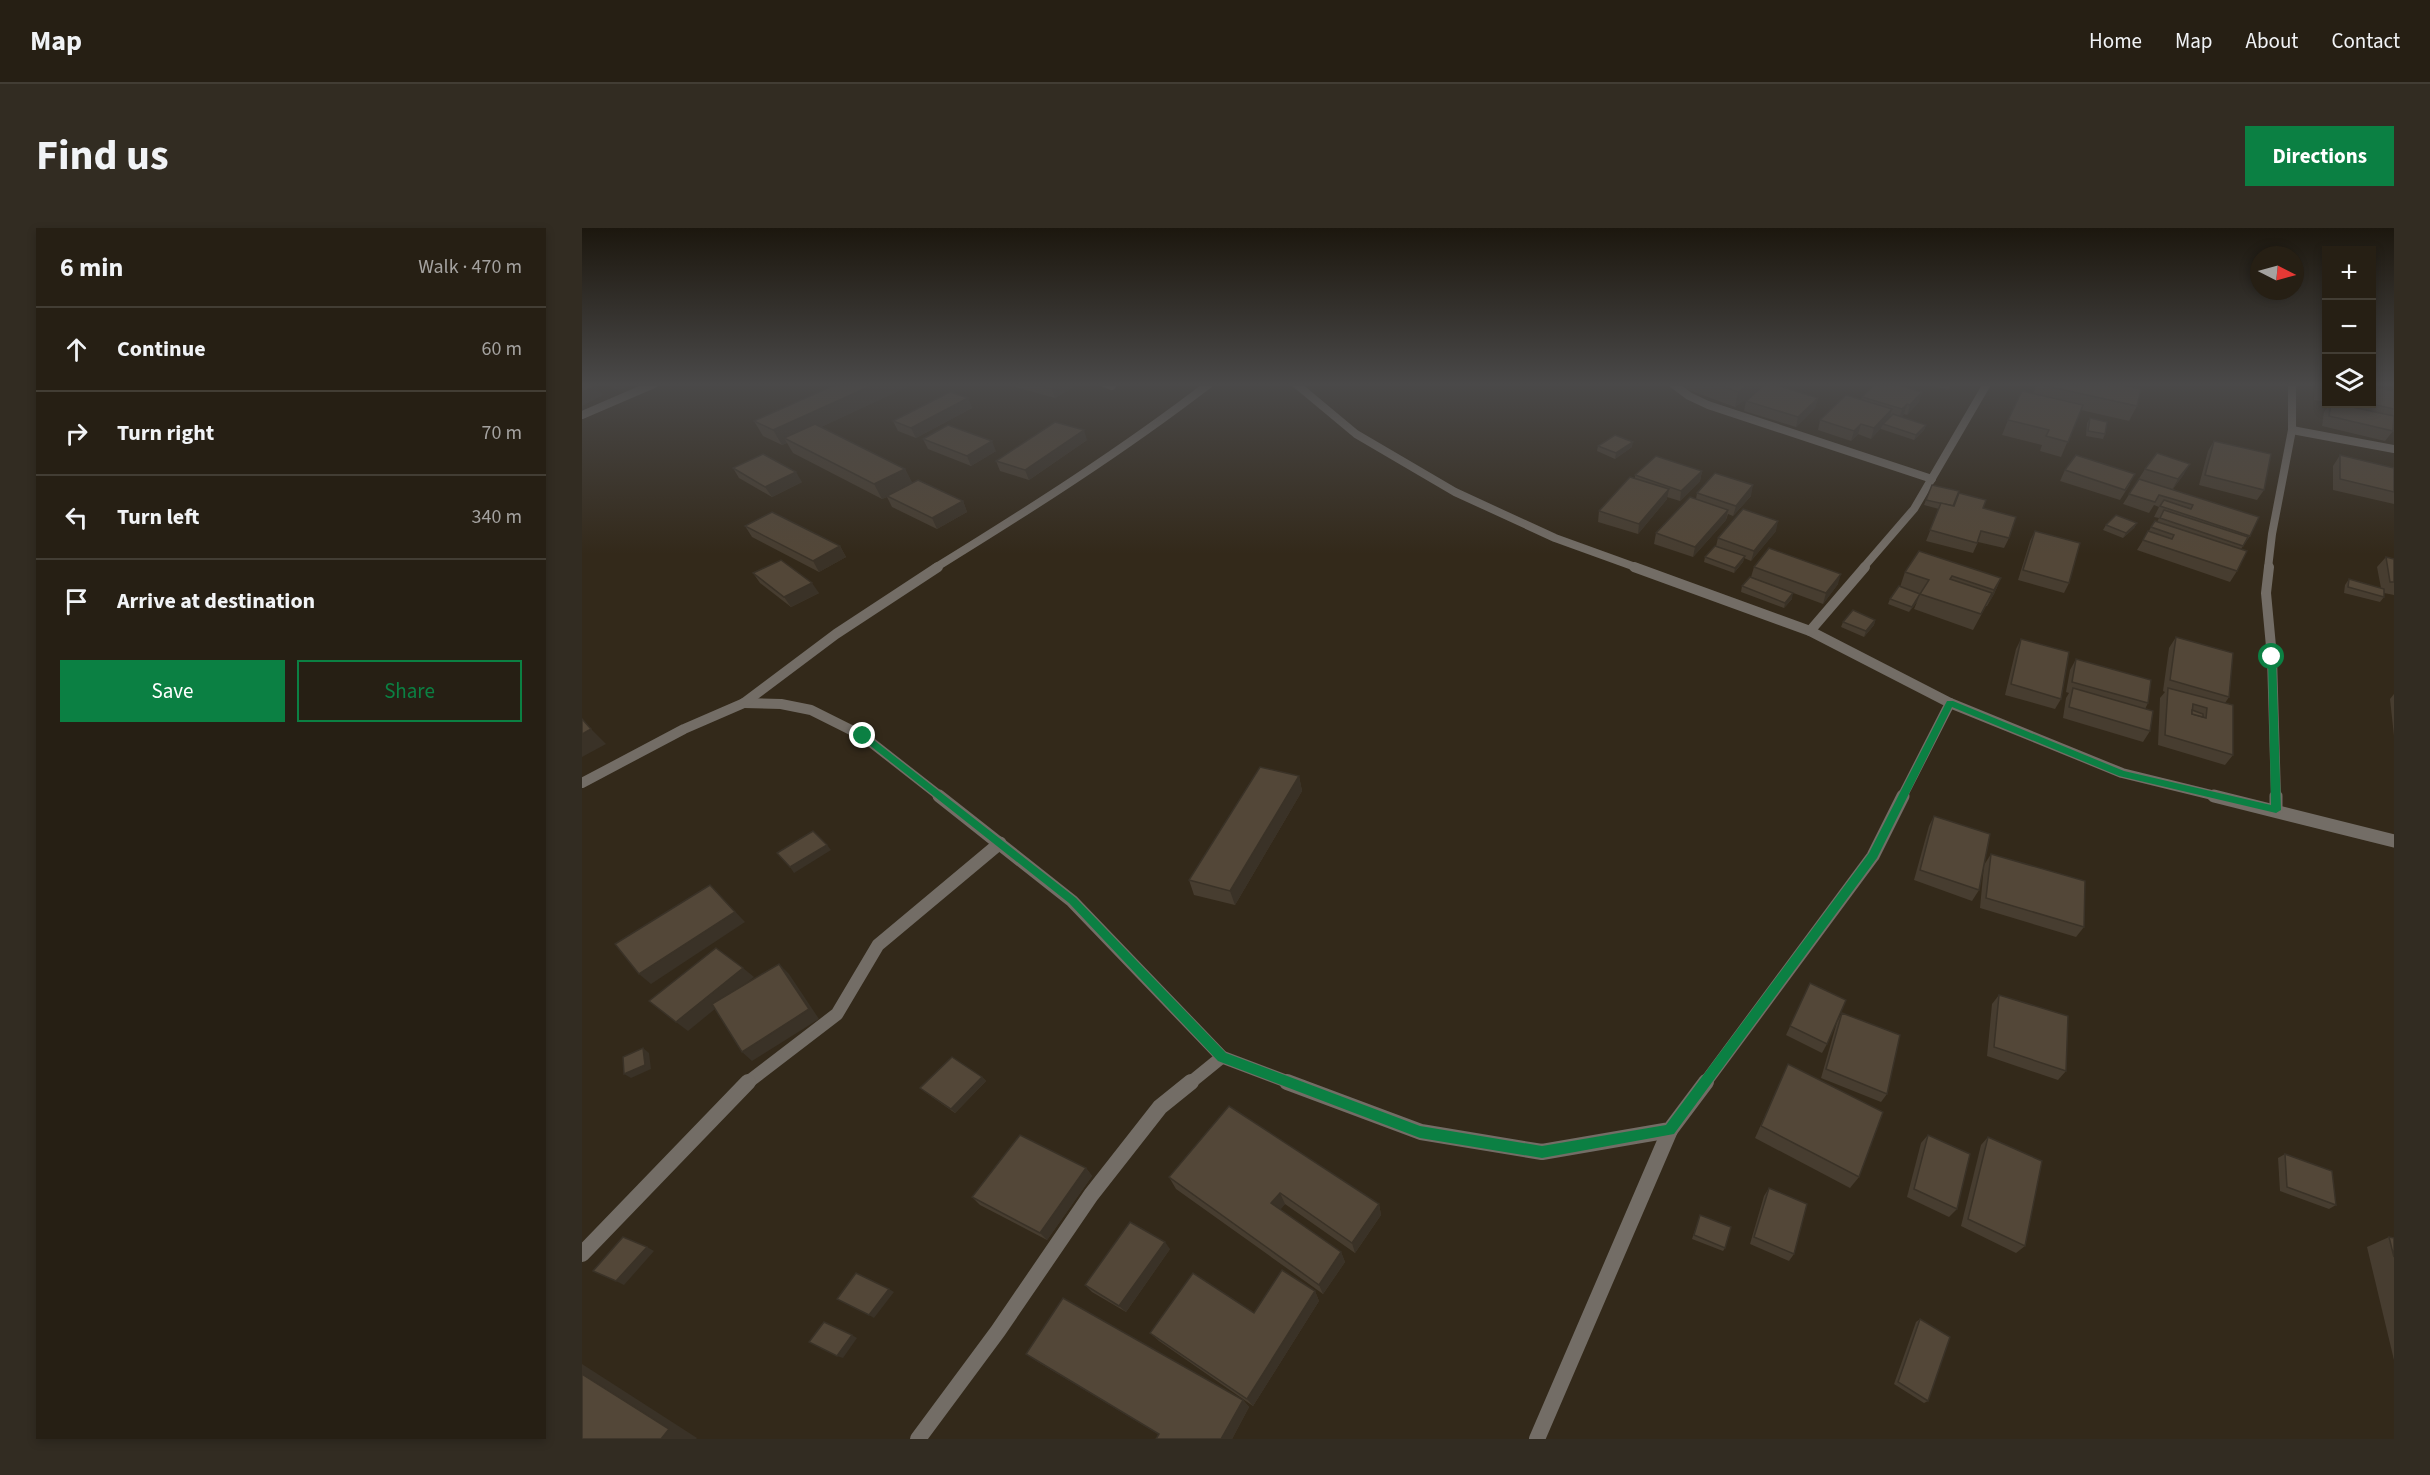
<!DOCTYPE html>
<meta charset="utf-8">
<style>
:root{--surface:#261f14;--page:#322c22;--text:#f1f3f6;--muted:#a4a2a0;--line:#423d34;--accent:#0b8043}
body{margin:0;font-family:"Source Sans 3",sans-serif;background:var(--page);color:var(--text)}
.controls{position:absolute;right:18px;top:18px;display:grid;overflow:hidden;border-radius:0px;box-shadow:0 3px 9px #0003}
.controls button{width:54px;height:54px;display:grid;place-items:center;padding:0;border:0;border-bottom:2px solid var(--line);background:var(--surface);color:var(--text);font:30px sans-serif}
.compass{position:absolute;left:1668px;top:18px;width:54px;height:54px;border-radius:50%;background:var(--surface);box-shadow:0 3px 9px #0003;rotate:96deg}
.stop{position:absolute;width:18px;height:18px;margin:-14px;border:4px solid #0b8043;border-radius:50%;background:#fff}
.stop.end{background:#0b8043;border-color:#fff;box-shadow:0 2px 6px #0008}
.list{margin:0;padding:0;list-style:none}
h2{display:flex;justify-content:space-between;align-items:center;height:78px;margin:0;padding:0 24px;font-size:26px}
h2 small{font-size:20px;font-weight:400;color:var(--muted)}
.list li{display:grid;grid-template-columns:39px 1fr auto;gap:18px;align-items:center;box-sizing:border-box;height:84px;padding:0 24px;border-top:2px solid var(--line)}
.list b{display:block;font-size:22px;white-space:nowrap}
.list em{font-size:20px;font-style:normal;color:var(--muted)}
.actions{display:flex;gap:12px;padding:18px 24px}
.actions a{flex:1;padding:14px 0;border:2px solid var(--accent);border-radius:0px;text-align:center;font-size:21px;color:var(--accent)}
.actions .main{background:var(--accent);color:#fff}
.icon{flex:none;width:33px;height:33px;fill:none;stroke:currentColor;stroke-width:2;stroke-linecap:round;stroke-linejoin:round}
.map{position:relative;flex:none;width:1812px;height:1211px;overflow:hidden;border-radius:0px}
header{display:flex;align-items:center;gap:36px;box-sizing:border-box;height:84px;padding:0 30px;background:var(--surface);border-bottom:2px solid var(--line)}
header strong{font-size:28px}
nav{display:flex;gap:33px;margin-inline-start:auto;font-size:21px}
.intro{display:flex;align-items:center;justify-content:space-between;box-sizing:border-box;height:144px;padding:0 36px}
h1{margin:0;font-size:42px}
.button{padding:15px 27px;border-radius:0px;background:var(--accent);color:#fff;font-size:21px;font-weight:700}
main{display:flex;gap:36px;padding:0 36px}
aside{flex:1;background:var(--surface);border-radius:0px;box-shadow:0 3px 9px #0003}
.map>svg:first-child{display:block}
</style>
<header>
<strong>Map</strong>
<nav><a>Home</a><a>Map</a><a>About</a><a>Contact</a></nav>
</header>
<div class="intro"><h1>Find us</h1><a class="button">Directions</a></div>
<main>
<aside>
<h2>6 min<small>Walk · 470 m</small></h2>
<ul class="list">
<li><svg class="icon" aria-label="ahead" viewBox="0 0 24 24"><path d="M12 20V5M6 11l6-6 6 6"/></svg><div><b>Continue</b></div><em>60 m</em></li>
<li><svg class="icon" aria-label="right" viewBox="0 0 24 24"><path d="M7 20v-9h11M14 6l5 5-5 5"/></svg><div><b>Turn right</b></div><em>70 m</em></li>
<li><svg class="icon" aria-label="left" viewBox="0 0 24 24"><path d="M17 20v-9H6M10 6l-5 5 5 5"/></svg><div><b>Turn left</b></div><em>340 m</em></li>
<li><svg class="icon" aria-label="arrive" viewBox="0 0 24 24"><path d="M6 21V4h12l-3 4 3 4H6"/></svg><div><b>Arrive at destination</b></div></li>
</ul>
<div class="actions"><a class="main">Save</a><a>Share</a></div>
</aside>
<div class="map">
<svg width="1812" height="1211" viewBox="0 0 1812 1211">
<rect width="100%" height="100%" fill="#33291a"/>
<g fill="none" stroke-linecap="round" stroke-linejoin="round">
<!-- minor-far3 -->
<g stroke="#736d66" stroke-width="8">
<polyline points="524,156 530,158"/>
<polyline points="714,156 774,206 873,264 973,310 1056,340"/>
<polyline points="1091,156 1107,168 1126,177 1350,251"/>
<polyline points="0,187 72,156"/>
<polyline points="1710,202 1812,221"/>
<path d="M353,340c94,-58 187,-117 274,-184"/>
<polyline points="1281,340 1332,281 1405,156"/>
<polyline points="1686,340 1690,306 1710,202 1710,156"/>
</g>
<!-- minor-far2 -->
<g stroke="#736d66" stroke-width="10">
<polyline points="1052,339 1228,403 1368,475 1540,545 1638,569"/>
<polyline points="1687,339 1684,365 1690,429 1694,569"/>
<polyline points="1228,403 1283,339"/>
<polyline points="162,475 199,476 229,482 281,508 359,569"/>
<polyline points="0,555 102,501 162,475 254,406 356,339"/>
<polyline points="1320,569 1368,475"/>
</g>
<!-- minor-far1 -->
<g stroke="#736d66" stroke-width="13">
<polyline points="357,568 490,673 640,829 709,855"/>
<polyline points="1632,568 1812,613"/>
<polyline points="1694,568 1694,582"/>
<polyline points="165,855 255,786 296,717 418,615"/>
<polyline points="608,855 640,829"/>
<polyline points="1123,855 1291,628 1321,568"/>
</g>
<!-- minor -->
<g stroke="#736d66" stroke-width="16">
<polyline points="705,854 839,904 960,924 1088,902 1124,854"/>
<polyline points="0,1026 166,854"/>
<polyline points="336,1211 416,1103 509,967 578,879 609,854"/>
<polyline points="955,1211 1088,902"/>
</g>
</g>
<!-- wall -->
<g fill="#473d30">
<polygon points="22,156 52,156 37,162"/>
<polygon points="422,156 491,156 492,159 473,170"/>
<polygon points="1104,156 1193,156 1192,157 1236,170 1233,180 1214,199 1162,183 1164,173 1176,162 1153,179 1104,161"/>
<polygon points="1346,156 1371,156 1366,162"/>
<polygon points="1455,156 1544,158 1555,178 1547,193 1499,182 1479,229 1458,223 1460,217 1420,207 1426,192 1451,166"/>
<polygon points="1735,156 1744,156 1744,174 1732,172 1733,159"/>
<polygon points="325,159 239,199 323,241 330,255 381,273 385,284 355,301 310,279 305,269 300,271 211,225 205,215 200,217 181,208 172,193"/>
<polygon points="1792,159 1812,163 1812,193 1811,203 1803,213 1740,198 1742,184 1748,176 1790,176 1790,162"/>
<polygon points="1280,169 1337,174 1325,187 1322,186 1319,189 1344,197 1342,202 1332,212 1299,201 1299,200 1289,211 1276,206 1269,213 1236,202 1238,192 1279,172"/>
<polygon points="386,170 390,180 334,210 316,203 311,193"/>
<polygon points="1508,190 1523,206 1521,211 1504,208 1505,195"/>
<polygon points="341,211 414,223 389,238 346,221"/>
<polygon points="505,212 447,252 418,243 414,233"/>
<polygon points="1632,213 1682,262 1675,272 1617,257 1626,223"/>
<polygon points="1016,218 1050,219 1033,231 1015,223"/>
<polygon points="1758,227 1812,240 1812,276 1751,262 1751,238"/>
<polygon points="151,240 220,254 190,269 157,250"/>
<polygon points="1563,241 1602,246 1591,261 1668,308 1659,321 1655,343 1648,354 1555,322 1573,293 1575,294 1577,290 1572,289 1577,279 1572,277 1567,285 1541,276"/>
<polygon points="1483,242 1548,256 1538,272 1478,253"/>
<polygon points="1120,243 1118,253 1098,273 1085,269 1085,271 1056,306 1016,294 1017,283 1053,251 1053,247"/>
<polygon points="1350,257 1371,278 1401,280 1427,310 1422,320 1396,314 1391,325 1344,313 1357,281 1342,277"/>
<polygon points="1115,265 1169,268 1151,288 1146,286 1144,292 1111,329 1072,316 1074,305 1114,271"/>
<polygon points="1555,295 1552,300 1541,310 1521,302 1524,297"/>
<polygon points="163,298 258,318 264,329 237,344 170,309"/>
<polygon points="1194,303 1169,333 1162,330 1161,334 1152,345 1122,334 1123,329 1134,318 1136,310"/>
<polygon points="1453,303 1487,355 1482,365 1436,352 1448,313"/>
<polygon points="1804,329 1812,331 1812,367 1802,365 1802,369 1798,374 1762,365 1763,357 1767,351 1799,360 1795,339"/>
<polygon points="1172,339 1256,356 1241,376 1169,349"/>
<polygon points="1323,344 1419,350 1412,366 1405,378 1404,378 1391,402 1332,381 1335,374 1327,384 1306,376 1308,371 1318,359"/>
<polygon points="171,345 237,365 209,379 178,355"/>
<polygon points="1160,358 1210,371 1202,380 1159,364"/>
<polygon points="1293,392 1292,397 1282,409 1259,399 1261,394"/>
<polygon points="1594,409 1647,469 1643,475 1651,527 1643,537 1576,517 1578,470 1583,464 1581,463 1587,420"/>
<polygon points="1439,411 1479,471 1473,481 1423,467 1434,421"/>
<polygon points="1494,431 1566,475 1563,481 1568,503 1561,514 1481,490 1484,470 1487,465 1484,464 1488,442"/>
<polygon points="1812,466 1812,508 1808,471"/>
<polygon points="717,548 720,563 653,677 612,667 607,652"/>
<polygon points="1352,588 1397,662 1390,673 1332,652 1347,598"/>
<polygon points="1409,626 1502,699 1494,709 1398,680 1402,637"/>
<polygon points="1228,755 1245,816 1240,825 1204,807"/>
<polygon points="1417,767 1484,843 1476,852 1405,828 1410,776"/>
<polygon points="1260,785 1305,866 1299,874 1239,850 1255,794"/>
<polygon points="1206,836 1277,949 1268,960 1173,910"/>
<polygon points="400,849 404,853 373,885 343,864 338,860"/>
<polygon points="1346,907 1375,981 1367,989 1325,969 1339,915"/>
<polygon points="1406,909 1443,1018 1434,1025 1379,998 1399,917"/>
<polygon points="1703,926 1754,977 1747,981 1698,963 1696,930"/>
<polygon points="504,940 510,948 465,1012 398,977 390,969"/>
<polygon points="587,949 797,976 799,987 773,1025 703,976 698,981 759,1024 763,1034 741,1066 594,961"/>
<polygon points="1187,960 1212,1026 1207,1033 1168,1016 1182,968"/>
<polygon points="1118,987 1143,1020 1141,1023 1110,1011"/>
<polygon points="1807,1009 1812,1010 1812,1132 1785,1019"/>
<polygon points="588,1021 544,1084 510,1064 503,1057"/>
<polygon points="733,1063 737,1073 671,1178 577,1113 568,1105 672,1085"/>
<polygon points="1338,1091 1346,1173 1342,1175 1312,1156 1334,1094"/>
<polygon points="444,1126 661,1172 667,1179 650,1211 574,1211 576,1206 456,1134"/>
</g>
<!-- shaded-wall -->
<g fill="#3a3227">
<polygon points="33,156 52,156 37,162"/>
<polygon points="293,156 324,156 325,159 209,213 202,210 205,215 200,217 191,202"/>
<polygon points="477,156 491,156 492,159 473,170 470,161"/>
<polygon points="1167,156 1178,156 1177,162 1153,179 1156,164"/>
<polygon points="14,158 21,167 0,178 0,164"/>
<polygon points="1340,164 1337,174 1325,187 1328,177"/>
<polygon points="386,170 390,180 334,210 329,200"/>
<polygon points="1236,170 1233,180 1214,199 1216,189"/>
<polygon points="1325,176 1322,186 1317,191 1320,181"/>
<polygon points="1310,181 1307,191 1301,196 1299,200 1289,211 1292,200"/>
<polygon points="1279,196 1276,206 1269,213 1272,203"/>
<polygon points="1344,197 1342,202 1332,212 1334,207"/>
<polygon points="502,202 505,212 447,252 443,242"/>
<polygon points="410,213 414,223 389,238 385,228"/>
<polygon points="1051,214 1050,219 1033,231 1034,225"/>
<polygon points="1608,236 1602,246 1590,262 1596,251"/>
<polygon points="323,241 331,256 300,271 292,256"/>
<polygon points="1120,243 1118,253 1098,273 1099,263"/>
<polygon points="214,244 220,254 190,269 183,259"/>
<polygon points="1171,257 1169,268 1151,288 1154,278"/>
<polygon points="1087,261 1085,271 1056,306 1057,296"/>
<polygon points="381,273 385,284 355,301 350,290"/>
<polygon points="1146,282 1144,292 1111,329 1113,319"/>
<polygon points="1196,293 1194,303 1169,333 1172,323"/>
<polygon points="1555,295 1552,300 1541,310 1544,305"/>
<polygon points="258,318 264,329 237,344 231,333"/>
<polygon points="1163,328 1161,334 1152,345 1153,340"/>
<polygon points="1259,346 1256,356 1241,376 1244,365"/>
<polygon points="1419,350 1412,366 1405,378 1412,362"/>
<polygon points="230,355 237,365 209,379 202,369"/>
<polygon points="1211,365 1210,371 1202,380 1203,375"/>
<polygon points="1337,368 1335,374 1327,384 1330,379"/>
<polygon points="1293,392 1292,397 1282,409 1284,403"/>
<polygon points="9,501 24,516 0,529 0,506"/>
<polygon points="717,548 720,563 653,677 648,663"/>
<polygon points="245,617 249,622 212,645 208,639"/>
<polygon points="128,657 163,694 69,756 57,746"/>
<polygon points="197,736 207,746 237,791 170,833 160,824"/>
<polygon points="161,740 172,749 106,803 94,794"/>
<polygon points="61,820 67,825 69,841 49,850 42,846"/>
<polygon points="400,849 404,853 373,885 369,881"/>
<polygon points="504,940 510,948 465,1012 458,1005"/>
<polygon points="698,965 703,976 695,986 689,975"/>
<polygon points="797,976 799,987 773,1025 770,1015"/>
<polygon points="583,1014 588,1021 544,1084 537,1078"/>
<polygon points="65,1019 72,1023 42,1057 34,1053"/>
<polygon points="759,1024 763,1034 741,1066 737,1057"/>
<polygon points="307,1061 312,1064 292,1090 287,1087"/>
<polygon points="733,1063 737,1073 671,1178 665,1171"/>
<polygon points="270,1107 275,1110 261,1130 255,1128"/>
<polygon points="0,1136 115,1210 114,1211 79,1211 0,1146"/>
<polygon points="661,1172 667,1179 650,1211 639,1211"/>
</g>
<!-- building -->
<g fill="#534738" stroke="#3a3227" stroke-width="1.5" fill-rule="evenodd">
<polygon points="0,156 8,156 14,158 0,164"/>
<polygon points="255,156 293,156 191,202 172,193"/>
<polygon points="454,156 477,156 470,161"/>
<polygon points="1134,156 1167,156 1156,164"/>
<polygon points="1183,156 1191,156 1236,170 1216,189 1164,173"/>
<polygon points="1293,156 1314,156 1340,164 1328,177 1325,176 1320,181 1280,169"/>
<polygon points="1455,156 1545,156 1544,158 1559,161 1555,178"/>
<polygon points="1739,156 1744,156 1744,163 1739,162"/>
<polygon points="1792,159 1812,163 1812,181 1790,176"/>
<polygon points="1440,163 1501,177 1486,214 1464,208 1467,202 1426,192"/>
<polygon points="368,164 386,170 329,200 311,193"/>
<polygon points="1264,167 1310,181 1292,200 1279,196 1272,203 1238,192"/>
<polygon points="1749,176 1756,176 1812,188 1811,203 1747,188"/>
<polygon points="1311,186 1344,197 1334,207 1301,196"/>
<polygon points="1508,190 1525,194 1523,206 1506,203"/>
<polygon points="473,194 502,202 443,242 414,233"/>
<polygon points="233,196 323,241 292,256 202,210"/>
<polygon points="366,197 410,213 385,228 341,211"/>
<polygon points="1033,207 1051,214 1034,225 1016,218"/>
<polygon points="1632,213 1689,226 1682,262 1623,247"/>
<polygon points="1575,225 1608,236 1596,251 1563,241"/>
<polygon points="181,226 214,244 183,259 151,240"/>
<polygon points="1494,227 1553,246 1543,262 1483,242"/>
<polygon points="1758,227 1812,240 1812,264 1758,251"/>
<polygon points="1074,228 1120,243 1099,263 1053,247"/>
<polygon points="1133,245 1171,257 1154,278 1115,265"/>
<polygon points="1048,249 1087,261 1057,296 1017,283"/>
<polygon points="1557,251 1677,289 1668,308 1578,278 1582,272 1609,281 1611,277 1577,267 1573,274 1547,266"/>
<polygon points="336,252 381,273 350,290 305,268"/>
<polygon points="1350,257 1377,263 1371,278 1344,272"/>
<polygon points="1377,265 1404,272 1401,280 1434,289 1427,310 1399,303 1395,315 1348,302 1359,275 1372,278"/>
<polygon points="1108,269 1146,282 1113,319 1074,305"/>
<polygon points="1161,281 1196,293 1172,323 1136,310"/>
<polygon points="1582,282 1666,309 1661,318 1578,290"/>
<polygon points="190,284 258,318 231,333 163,298"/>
<polygon points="1534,287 1555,295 1544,305 1524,297"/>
<polygon points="1573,293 1665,323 1655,343 1561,312 1566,303 1590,311 1592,307 1569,299"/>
<polygon points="1453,303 1498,315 1487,355 1441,342"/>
<polygon points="1133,318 1163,328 1153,340 1123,329"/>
<polygon points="1187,320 1259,346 1244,365 1172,339"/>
<polygon points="1337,323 1419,350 1412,362 1370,348 1368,351 1410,365 1399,386 1338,366 1347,352 1323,344"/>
<polygon points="1804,329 1812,331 1812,354 1808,354"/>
<polygon points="199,332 230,355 202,369 171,345"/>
<polygon points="1168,349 1211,365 1203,375 1160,358"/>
<polygon points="1767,351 1802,361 1802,369 1766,359"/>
<polygon points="1317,358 1338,366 1330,379 1308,371"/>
<polygon points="1271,382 1293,392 1284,403 1261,394"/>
<polygon points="1594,409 1651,425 1647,469 1588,452"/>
<polygon points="1439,411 1487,424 1479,471 1429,456"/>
<polygon points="1494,431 1569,452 1566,475 1490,454"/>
<polygon points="1491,460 1571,483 1568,503 1487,479"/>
<path d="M1586,460l65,17v50l-68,-20zM1611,476l14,4 -1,10 -14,-4z"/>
<polygon points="1610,482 1621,486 1621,489 1610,486"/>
<polygon points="0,491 9,501 0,506"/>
<polygon points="678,539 717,548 648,663 607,652"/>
<polygon points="1352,588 1408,606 1397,662 1338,642"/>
<polygon points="231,603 245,617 208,639 195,625"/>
<polygon points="1409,626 1503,653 1502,699 1404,670"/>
<polygon points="128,657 153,684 57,746 33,716"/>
<polygon points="134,720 161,740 94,794 67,773"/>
<polygon points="197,736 227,781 160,824 130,776"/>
<polygon points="1228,755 1264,772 1245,816 1208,798"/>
<polygon points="1417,767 1486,788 1484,843 1412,819"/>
<polygon points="1260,785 1318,807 1305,866 1244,841"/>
<polygon points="61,820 63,837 42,846 41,829"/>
<polygon points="370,829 400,849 369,881 338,860"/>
<polygon points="1206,836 1301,884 1277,949 1179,898"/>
<polygon points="647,878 797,976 770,1015 698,965 689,975 759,1024 737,1057 587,949"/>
<polygon points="438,907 504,940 458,1005 390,969"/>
<polygon points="1346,907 1388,926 1375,981 1332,961"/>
<polygon points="1406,909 1460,933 1443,1018 1386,991"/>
<polygon points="1703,926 1750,943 1754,977 1705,959"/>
<polygon points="1187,960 1225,976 1212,1026 1172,1009"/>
<polygon points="1118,987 1149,999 1143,1020 1112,1007"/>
<polygon points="548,994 583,1014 537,1078 503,1057"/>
<polygon points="41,1009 65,1019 34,1053 11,1043"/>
<polygon points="1807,1009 1812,1010 1812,1029"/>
<polygon points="700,1042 733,1063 665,1171 568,1105 611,1045 672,1085"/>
<polygon points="274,1045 307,1061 287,1087 255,1071"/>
<polygon points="481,1070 661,1172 639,1211 574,1211 577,1206 444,1126"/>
<polygon points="1338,1091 1368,1109 1346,1173 1316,1154"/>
<polygon points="242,1094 270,1107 255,1128 227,1114"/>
<polygon points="0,1146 87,1201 79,1211 0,1211"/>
</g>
<!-- sky -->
<linearGradient id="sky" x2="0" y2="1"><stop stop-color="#1c170e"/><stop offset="0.48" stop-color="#4a4949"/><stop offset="1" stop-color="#4a4949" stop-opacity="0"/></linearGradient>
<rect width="1812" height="326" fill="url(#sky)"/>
<!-- route -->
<polygon fill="#0b8043" points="1690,426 1694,429 1699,582 1694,585 1537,548 1370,479 1295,630 1092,906 960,930 838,910 636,833 487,675 276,508 284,506 494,670 644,825 838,898 960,918 1084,897 1287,625 1365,473 1371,473 1542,543 1689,577 1686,429"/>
</svg>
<div class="controls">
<button>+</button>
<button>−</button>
<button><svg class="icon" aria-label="layers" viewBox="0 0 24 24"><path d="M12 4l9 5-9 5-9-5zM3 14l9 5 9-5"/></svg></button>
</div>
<svg class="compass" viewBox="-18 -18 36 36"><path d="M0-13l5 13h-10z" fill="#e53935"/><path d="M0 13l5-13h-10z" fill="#a4a2a0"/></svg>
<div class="stop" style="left:1690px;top:429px"></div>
<div class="stop end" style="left:281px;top:508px"></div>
</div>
</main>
